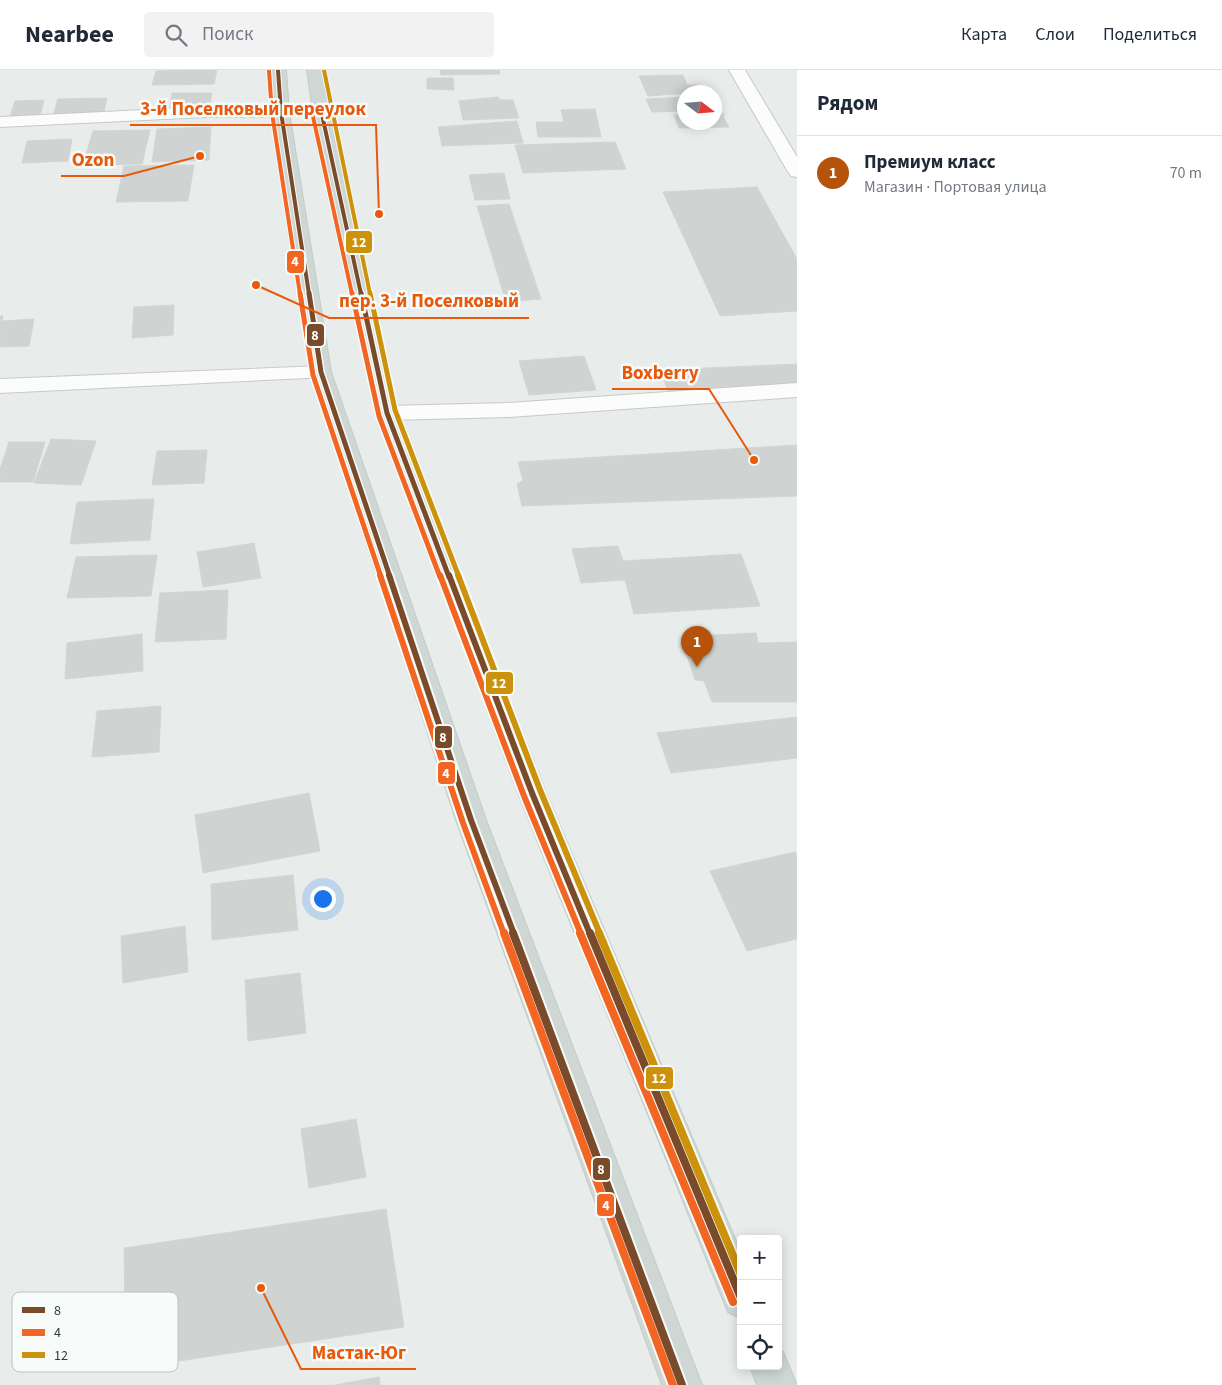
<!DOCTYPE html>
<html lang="ru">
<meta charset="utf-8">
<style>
:root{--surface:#fff;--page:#f2f2f3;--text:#1f2937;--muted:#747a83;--line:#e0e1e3;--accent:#b45309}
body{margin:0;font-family:"Source Sans 3",sans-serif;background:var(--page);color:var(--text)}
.controls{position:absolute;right:15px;bottom:15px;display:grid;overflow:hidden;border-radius:5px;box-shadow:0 2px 12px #0003}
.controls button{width:45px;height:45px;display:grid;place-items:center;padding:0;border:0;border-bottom:1px solid var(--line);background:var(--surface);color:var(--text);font:25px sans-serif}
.compass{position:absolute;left:677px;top:15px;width:45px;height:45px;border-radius:50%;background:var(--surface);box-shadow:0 2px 12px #0003;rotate:106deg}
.you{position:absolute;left:322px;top:828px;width:18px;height:18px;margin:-12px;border:4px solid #fff;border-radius:50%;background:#1a73e8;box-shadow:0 0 0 8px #1a73e833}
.badge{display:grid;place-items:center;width:32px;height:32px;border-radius:50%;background:var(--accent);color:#fff;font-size:16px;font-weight:700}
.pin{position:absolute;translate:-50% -41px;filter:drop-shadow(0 1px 2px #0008)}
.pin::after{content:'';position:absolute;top:26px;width:18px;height:15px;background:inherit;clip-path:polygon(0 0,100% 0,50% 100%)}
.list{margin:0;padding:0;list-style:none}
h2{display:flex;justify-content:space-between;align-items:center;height:65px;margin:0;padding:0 20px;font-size:21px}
h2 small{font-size:16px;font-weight:400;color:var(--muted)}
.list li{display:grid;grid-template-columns:32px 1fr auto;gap:15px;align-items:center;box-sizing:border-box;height:75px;padding:0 20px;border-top:1px solid var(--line)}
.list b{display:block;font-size:19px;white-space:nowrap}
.list p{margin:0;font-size:16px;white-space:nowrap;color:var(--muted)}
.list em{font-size:16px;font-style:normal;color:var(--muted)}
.icon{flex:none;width:28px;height:28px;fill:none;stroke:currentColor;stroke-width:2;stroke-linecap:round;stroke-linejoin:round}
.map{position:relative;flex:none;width:797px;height:1315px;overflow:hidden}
header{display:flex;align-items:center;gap:30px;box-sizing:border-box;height:70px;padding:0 25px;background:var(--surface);border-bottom:1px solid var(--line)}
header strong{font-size:24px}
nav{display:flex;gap:28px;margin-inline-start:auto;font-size:18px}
.search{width:350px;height:45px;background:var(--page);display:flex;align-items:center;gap:12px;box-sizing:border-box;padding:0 18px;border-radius:5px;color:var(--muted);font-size:19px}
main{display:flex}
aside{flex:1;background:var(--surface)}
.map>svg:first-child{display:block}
</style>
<header>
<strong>Nearbee</strong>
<div class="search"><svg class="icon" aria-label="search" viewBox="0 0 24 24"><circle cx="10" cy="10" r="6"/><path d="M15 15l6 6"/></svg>Поиск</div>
<nav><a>Карта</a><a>Слои</a><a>Поделиться</a></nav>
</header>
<main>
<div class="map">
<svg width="797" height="1315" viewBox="0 0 797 1315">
<rect width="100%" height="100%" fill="#e8edeb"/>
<!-- building -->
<g fill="#cfd4d2" stroke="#d1d6d4">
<polygon points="217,0 214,14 152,15 156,1"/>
<polygon points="440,0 499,0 500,4 441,5"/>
<polygon points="683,5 687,15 699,15 703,22 648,26 639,6"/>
<polygon points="427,8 453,8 454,20 427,19"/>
<polygon points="172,23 212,23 209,40 169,41"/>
<polygon points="498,27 500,30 513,30 519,48 463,50 459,31"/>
<polygon points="684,27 684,41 652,42 646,29"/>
<polygon points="107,28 103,45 53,46 58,29"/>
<polygon points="44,30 40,46 10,47 15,31"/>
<polygon points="595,39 601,67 538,67 536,52 564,52 561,40"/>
<polygon points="714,44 725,44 723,46 729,57 679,58 674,45 684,45 684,52 714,52"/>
<polygon points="517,51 523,73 442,76 438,57"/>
<polygon points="211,57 209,90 152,92 157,59"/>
<polygon points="150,60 142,94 83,95 93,61"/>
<polygon points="72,69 68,91 22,93 27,71"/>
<polygon points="615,72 626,99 523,103 515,75"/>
<polygon points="194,95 188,131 116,132 124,96"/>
<polygon points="504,103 510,129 475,130 469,105"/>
<polygon points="757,117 797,189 797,241 720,246 663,122"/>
<polygon points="509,134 541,229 506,232 477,136"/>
<polygon points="174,235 173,265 132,268 134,237"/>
<polygon points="0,246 3,246 2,251 34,249 29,276 0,277"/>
<polygon points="584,286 596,320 529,325 519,291"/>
<polygon points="797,294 797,317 668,322 661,300"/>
<polygon points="51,369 96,371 81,415 34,413"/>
<polygon points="9,372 45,372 33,412 0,412 0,399"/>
<polygon points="797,375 797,426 522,436 517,414 523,410 518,392"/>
<polygon points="207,380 204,413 152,415 157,381"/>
<polygon points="154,429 150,470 70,474 77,432"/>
<polygon points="254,473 261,508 203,517 197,482"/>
<polygon points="618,476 623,491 741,484 760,536 634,544 625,510 581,513 572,479"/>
<polygon points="157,485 151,526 67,528 76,487"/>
<polygon points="228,520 226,569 155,572 160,523"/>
<polygon points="756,563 758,573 797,572 797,632 712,632 704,611 695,610 685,580 700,578 697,566"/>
<polygon points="142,564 143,601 65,609 67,573"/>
<polygon points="161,636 159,682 92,687 97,641"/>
<polygon points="797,647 797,688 671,703 657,663"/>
<polygon points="309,723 320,781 203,803 195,745"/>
<polygon points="795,782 797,786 797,869 747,881 710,801"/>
<polygon points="293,805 298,860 212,870 211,814"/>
<polygon points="185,856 188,902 123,913 121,866"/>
<polygon points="300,903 306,963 248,971 245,910"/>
<polygon points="356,1049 366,1107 309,1118 301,1059"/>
<polygon points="386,1139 404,1257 126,1299 124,1178"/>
<polygon points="379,1307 380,1315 335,1315"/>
</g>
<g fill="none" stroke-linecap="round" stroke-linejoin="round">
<defs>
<g id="street">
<polygon points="729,0 745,0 797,87 797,107 791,106 788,102"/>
<polygon points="206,37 281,37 289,42 281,47 206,47 0,57 0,47"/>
<polygon points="321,296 328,297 331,302 328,307 0,323 0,309"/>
<polygon points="797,313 797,327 509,347 387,350 379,348 376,343 379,338 387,336 509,333"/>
</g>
<g id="primary">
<polygon points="270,0 286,0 289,42 331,302 486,750 702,1315 662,1315 456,750 311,302 273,42"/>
<polygon points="307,0 323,0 328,35 398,343 546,723 741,1183 741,1248 728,1242 518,723 376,343 312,35"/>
<polygon points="778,1280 783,1282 797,1315 757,1315 750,1296 778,1296"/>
</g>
</defs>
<!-- street casing -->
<use href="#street" stroke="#c5cac8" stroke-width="2"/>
<!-- primary casing -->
<use href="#primary" stroke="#c3ccc9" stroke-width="2"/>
<!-- street -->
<use href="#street" fill="#fcfcfc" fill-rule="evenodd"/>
<!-- primary -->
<use href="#primary" fill="#cfd7d5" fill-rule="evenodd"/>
<defs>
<g id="bus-1-far3">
<polyline points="278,0 281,42 309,224"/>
<polyline points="321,40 361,224"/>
</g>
<g id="bus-1-far2">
<polyline points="309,223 321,302 390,507"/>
<polyline points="361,223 387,343 449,507"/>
</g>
<g id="bus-1-far1">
<polyline points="389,505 471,750 514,864"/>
<polyline points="449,505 532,723 590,864"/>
</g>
<g id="bus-1">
<polyline points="513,863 682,1315"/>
<polyline points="590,863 741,1228"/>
</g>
<g id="bus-2-far3">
<polyline points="269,1 272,43 300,224"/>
<polyline points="312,42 352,224"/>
</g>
<g id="bus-2-far2">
<polyline points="300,223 313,305 381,507"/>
<polyline points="352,223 379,346 440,507"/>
</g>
<g id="bus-2-far1">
<polyline points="380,505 463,753 504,864"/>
<polyline points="440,505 524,726 581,864"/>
</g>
<g id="bus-2">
<polyline points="504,863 673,1315"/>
<polyline points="580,863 733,1232"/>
</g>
<polyline id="bus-3-far3" points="324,0 370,224"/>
<polyline id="bus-3-far2" points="370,223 395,340 459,507"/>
<polyline id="bus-3-far1" points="458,505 540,720 600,864"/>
<polyline id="bus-3" points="599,863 741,1205"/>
</defs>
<!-- bus-1-far3 casing -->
<use href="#bus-1-far3" stroke="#f7fbf9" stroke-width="6"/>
<!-- bus-1-far2 casing -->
<use href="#bus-1-far2" stroke="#f7fbf9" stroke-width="8"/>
<!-- bus-1-far1 casing -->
<use href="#bus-1-far1" stroke="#f7fbf9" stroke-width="10"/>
<!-- bus-1 casing -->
<use href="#bus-1" stroke="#f7fbf9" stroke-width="12"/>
<!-- bus-2-far3 casing -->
<use href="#bus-2-far3" stroke="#f7fbf9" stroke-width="6"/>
<!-- bus-2-far2 casing -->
<use href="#bus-2-far2" stroke="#f7fbf9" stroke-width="8"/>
<!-- bus-2-far1 casing -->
<use href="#bus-2-far1" stroke="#f7fbf9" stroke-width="10"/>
<!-- bus-2 casing -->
<use href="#bus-2" stroke="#f7fbf9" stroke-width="12"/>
<!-- bus-3-far3 casing -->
<use href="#bus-3-far3" stroke="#f7fbf9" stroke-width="6"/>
<!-- bus-3-far2 casing -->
<use href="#bus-3-far2" stroke="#f7fbf9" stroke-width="8"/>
<!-- bus-3-far1 casing -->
<use href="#bus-3-far1" stroke="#f7fbf9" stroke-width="10"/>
<!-- bus-3 casing -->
<use href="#bus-3" stroke="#f7fbf9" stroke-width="12"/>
<!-- bus-1-far3 -->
<use href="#bus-1-far3" stroke="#7a4b2a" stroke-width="4"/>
<!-- bus-1-far2 -->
<use href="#bus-1-far2" stroke="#7a4b2a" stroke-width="5"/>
<!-- bus-1-far1 -->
<use href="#bus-1-far1" stroke="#7a4b2a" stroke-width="6"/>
<!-- bus-1 -->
<use href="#bus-1" stroke="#7a4b2a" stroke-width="8"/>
<!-- bus-2-far3 -->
<use href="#bus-2-far3" stroke="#f26522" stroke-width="4"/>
<!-- bus-2-far2 -->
<use href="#bus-2-far2" stroke="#f26522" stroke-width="5"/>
<!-- bus-2-far1 -->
<use href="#bus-2-far1" stroke="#f26522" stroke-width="6"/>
<!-- bus-2 -->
<use href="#bus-2" stroke="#f26522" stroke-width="8"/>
<!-- bus-3-far3 -->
<use href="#bus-3-far3" stroke="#cd920c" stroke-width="4"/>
<!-- bus-3-far2 -->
<use href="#bus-3-far2" stroke="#cd920c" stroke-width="5"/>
<!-- bus-3-far1 -->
<use href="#bus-3-far1" stroke="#cd920c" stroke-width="6"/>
<!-- bus-3 -->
<use href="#bus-3" stroke="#cd920c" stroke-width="8"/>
</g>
<!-- legend -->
<rect x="12" y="1222" width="166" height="80" rx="8" fill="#f7fbf9" stroke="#b8c4c0" stroke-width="1"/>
<rect x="22" y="1237" width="23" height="6" fill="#7a4b2a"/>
<rect x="22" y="1259" width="23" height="7" fill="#f26522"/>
<rect x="22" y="1282" width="23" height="6" fill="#cd920c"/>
<g font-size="14" fill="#24423a">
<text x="54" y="1245">8</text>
<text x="54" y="1267">4</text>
<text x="54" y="1290">12</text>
</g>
<!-- callouts -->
<path fill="none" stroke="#e8590c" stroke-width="2" d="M379 144L376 55H130M200 86L124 106H61M256 215L329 248H529M754 390L709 319H612M261 1218L301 1299H416"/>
<g fill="#e8590c" stroke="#f7fbf9" stroke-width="2">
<circle cx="379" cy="144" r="5"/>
<circle cx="200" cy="86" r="5"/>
<circle cx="256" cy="215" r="5"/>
<circle cx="754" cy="390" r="5"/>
<circle cx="261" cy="1218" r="5"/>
</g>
<g font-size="19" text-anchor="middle" font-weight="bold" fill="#e8590c" stroke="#f7fbf9" stroke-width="5" stroke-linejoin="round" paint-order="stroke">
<text x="253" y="45">3-й Поселковый переулок</text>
<text x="93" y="96">Ozon</text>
<text x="429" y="237">пер. 3-й Поселковый</text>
<text x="660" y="309">Boxberry</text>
<text x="359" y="1289">Мастак-Юг</text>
</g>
<g stroke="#f7fbf9" stroke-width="2">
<rect x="345" y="160" width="28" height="24" rx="5" fill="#cd920c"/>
<rect x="286" y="180" width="19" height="24" rx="5" fill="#f26522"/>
<rect x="306" y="253" width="19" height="24" rx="5" fill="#7a4b2a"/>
<rect x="485" y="601" width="29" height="24" rx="5" fill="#cd920c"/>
<rect x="434" y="655" width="19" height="24" rx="5" fill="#7a4b2a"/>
<rect x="437" y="691" width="19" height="24" rx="5" fill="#f26522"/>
<rect x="645" y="996" width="29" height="24" rx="5" fill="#cd920c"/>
<rect x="592" y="1087" width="19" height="24" rx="5" fill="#7a4b2a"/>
<rect x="596" y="1123" width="19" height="24" rx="5" fill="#f26522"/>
</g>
<g font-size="14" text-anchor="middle" font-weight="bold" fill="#fff">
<text x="359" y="177">12</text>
<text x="295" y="196">4</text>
<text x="315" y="270">8</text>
<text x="499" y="618">12</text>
<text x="443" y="672">8</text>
<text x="446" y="708">4</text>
<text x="659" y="1013">12</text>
<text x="601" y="1104">8</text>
<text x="606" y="1140">4</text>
</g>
</svg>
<div class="controls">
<button>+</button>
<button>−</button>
<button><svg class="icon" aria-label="locate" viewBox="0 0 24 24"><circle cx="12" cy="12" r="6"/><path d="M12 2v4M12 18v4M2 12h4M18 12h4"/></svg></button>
</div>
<svg class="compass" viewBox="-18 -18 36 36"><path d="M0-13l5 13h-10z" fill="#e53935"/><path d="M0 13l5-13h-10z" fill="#747a83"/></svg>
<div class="you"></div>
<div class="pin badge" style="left:697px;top:597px">1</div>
</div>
<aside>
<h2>Рядом<small></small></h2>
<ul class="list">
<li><span class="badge">1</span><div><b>Премиум класс</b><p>Магазин · Портовая улица</p></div><em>70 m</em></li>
</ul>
</aside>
</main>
